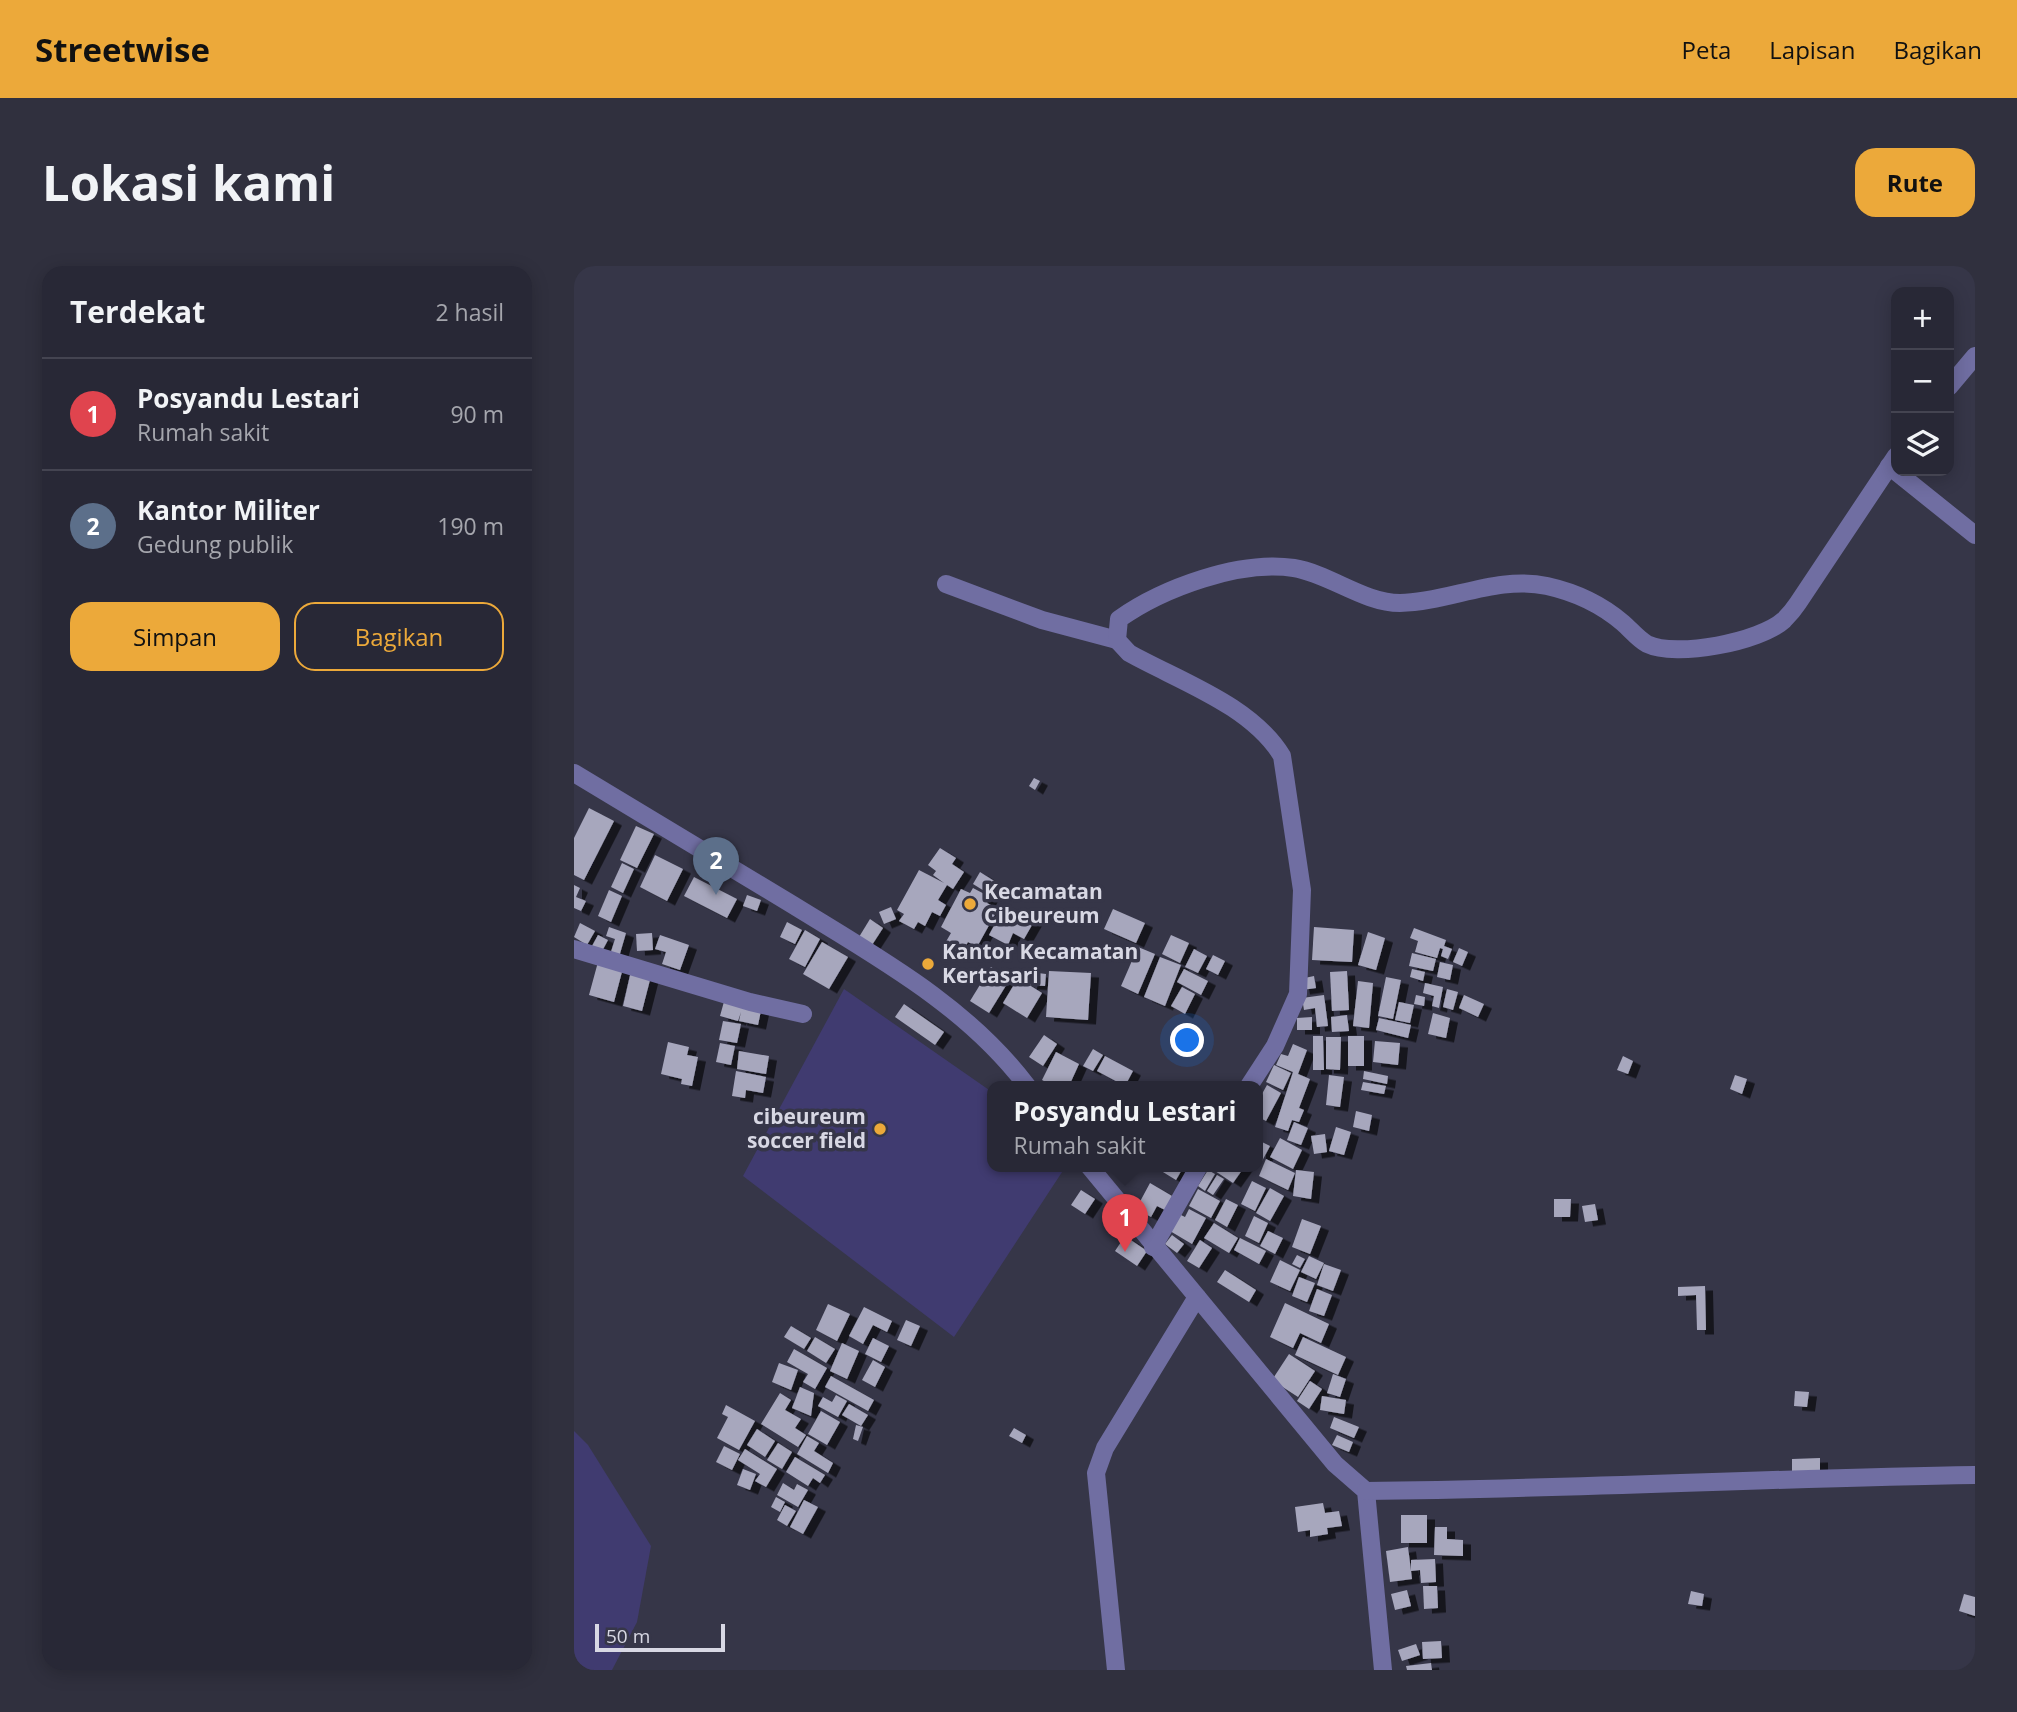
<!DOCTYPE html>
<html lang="id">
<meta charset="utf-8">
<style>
:root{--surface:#282836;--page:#30303e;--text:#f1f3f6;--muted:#a5a6ad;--line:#444451;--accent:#eca93a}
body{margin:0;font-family:"Open Sans",sans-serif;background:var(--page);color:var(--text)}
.controls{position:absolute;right:21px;top:21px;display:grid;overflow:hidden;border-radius:14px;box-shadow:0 4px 18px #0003}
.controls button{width:63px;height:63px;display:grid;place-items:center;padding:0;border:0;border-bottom:2px solid var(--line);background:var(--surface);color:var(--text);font:35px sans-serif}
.scale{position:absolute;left:21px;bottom:18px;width:130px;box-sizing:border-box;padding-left:7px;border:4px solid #d8d8e4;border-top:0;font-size:19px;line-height:24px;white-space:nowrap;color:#d8d8e4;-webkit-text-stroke:5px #363648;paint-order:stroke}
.you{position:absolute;left:614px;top:775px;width:24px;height:24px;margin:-18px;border:5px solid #fff;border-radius:50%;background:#1a73e8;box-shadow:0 0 0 10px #1a73e833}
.badge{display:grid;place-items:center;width:46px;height:46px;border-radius:50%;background:var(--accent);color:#fff;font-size:23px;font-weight:700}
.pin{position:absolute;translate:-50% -58px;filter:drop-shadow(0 2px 4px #0008)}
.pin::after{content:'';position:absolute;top:37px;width:24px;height:21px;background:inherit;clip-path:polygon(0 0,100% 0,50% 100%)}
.popup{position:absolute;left:413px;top:815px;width:276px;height:91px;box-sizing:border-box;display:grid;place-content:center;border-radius:14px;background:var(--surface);filter:drop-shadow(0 2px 5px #0005);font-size:23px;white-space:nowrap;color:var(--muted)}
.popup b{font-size:26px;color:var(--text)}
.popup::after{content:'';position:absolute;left:50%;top:100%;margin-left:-14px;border:14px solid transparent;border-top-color:var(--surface)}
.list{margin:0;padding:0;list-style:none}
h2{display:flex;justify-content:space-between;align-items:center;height:91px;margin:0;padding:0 28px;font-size:30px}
h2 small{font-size:23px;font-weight:400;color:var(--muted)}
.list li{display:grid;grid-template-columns:46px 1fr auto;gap:21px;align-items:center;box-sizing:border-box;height:112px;padding:0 28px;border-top:2px solid var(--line)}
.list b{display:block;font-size:26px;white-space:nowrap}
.list p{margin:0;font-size:23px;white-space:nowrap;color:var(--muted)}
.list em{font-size:23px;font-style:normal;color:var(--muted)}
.actions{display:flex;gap:14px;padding:21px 28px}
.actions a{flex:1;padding:16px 0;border:2px solid var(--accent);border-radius:21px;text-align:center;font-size:24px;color:var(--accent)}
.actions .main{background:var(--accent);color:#111}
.icon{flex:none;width:38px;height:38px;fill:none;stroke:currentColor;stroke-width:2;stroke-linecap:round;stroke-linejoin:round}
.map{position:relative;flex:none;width:1401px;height:1404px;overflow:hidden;border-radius:21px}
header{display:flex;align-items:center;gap:42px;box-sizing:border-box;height:98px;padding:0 35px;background:var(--accent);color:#111}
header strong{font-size:33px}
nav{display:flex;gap:38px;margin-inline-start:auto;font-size:24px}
.intro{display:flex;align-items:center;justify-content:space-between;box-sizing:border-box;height:168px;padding:0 42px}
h1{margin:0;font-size:49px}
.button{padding:18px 32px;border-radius:21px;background:var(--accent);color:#111;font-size:24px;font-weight:700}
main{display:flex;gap:42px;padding:0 42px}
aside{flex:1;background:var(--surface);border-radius:21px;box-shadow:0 4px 18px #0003}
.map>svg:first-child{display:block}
</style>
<header>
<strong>Streetwise</strong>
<nav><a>Peta</a><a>Lapisan</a><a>Bagikan</a></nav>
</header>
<div class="intro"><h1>Lokasi kami</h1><a class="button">Rute</a></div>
<main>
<aside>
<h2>Terdekat<small>2 hasil</small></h2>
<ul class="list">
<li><span class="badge" style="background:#e0444e">1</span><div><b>Posyandu Lestari</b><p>Rumah sakit</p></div><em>90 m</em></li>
<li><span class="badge" style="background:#5c6f8a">2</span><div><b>Kantor Militer</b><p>Gedung publik</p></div><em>190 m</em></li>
</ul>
<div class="actions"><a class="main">Simpan</a><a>Bagikan</a></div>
</aside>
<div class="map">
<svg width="1401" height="1404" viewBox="0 0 1401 1404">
<defs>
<filter id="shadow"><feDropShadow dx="8" dy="4.5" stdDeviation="0" flood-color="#0009"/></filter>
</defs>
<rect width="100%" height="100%" fill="#363648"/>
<!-- green -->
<g fill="#403b70">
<polygon points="270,723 418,826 418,900 492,900 380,1071 169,910"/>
<polygon points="0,1165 14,1179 77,1280 63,1356 38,1404 0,1404"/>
</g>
<!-- building -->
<g fill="#a7a7bd" filter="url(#shadow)">
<polygon points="460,512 466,515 461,524 455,520"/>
<polygon points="15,542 40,555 10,614 0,609 0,572"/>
<polygon points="62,560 80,568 63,602 46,594"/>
<polygon points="366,582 382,592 378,598 390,606 379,623 373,619 364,634 372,639 366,650 358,646 351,660 344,656 340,663 325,655 330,648 323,644 345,604 370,617 359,609 362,605 354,599"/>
<polygon points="81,589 109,603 93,635 66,621"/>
<polygon points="48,597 60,603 49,627 37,621"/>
<polygon points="406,606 428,620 420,631 399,618"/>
<polygon points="120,611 163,633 153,652 110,630"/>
<polygon points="0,619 6,622 2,631 12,635 7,645 0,642"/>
<polygon points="399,622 416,631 413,637 424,643 403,681 394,676 387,688 370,679 377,667 367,661 387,623 396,627"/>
<polygon points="35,624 48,630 37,656 24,650"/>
<polygon points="173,629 187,634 183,645 169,640"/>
<polygon points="317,641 322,653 310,658 305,646"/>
<polygon points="429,643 445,651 449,645 462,652 450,673 439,667 434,679 415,669"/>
<polygon points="539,643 571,657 562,677 530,663"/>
<polygon points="296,653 309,662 298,679 285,671"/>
<polygon points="213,656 228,664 221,678 206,671"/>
<polygon points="6,657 21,665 13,679 0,671"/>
<polygon points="35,661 52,667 45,691 36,689 41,673 32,670"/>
<polygon points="740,661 780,664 778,696 738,694"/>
<polygon points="840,662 872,674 870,680 878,683 874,693 867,690 869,683 866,682 863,692 841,686 844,675 836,672"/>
<polygon points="231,664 246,673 231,701 215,693"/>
<polygon points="794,666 811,672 802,704 784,699"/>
<polygon points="78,667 79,684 63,685 62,668"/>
<polygon points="24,669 34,674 27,687 17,682"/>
<polygon points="86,669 115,679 106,704 88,698 92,686 81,683"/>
<polygon points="597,669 615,677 606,697 588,688"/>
<polygon points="248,676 274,691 255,723 229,708"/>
<polygon points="421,678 428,682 424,690 417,686"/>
<polygon points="564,681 581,688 564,728 547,720"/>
<polygon points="885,682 894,686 888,700 879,696"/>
<polygon points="620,683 633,690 624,707 611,701"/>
<polygon points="838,687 862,693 859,705 835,700"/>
<polygon points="639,689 651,695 644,709 632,703"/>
<polygon points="586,691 607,699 591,740 570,731"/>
<polygon points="24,696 49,702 40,736 15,729"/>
<polygon points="866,696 879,699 876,714 863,711"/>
<polygon points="417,701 436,713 415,747 396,735"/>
<polygon points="610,703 634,715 627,729 603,716"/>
<polygon points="838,703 851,706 849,715 836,711"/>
<polygon points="57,705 77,710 68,745 49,740"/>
<polygon points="475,705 517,707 514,754 472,751"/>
<polygon points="773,705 775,744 758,745 756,706"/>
<polygon points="456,706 472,708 471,720 455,719"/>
<polygon points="740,710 742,722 728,724 726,713"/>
<polygon points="812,711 827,714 819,753 804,750"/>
<polygon points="444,712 468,727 453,752 429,737"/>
<polygon points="784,715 799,717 795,762 779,760"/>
<polygon points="851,717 869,721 865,742 858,740 860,730 849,727"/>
<polygon points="608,721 621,728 611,748 597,740"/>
<polygon points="873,723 884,726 879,744 869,741"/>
<polygon points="750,729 754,760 743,761 741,742 730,744 728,732"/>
<polygon points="842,729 851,731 850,740 840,738"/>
<polygon points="890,729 910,738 904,751 885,742"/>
<polygon points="151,732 188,740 184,759 165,755 167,746 164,755 146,750"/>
<polygon points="825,736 840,739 836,757 821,754"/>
<polygon points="330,738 370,766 361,779 321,751"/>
<polygon points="859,747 876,752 872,772 854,768"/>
<polygon points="773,749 775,765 758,766 757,751"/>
<polygon points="738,751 738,764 723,764 723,752"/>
<polygon points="805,752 837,759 834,772 802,764"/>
<polygon points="149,755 167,758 163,777 145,774"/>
<polygon points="470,769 483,778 469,800 455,791"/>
<polygon points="739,770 749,770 750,804 739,804"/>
<rect x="774" y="770" width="16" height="30"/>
<polygon points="752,771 767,771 766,804 752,803"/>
<polygon points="801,775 826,777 824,799 799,796"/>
<polygon points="94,776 115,781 113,789 124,791 118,820 107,818 108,813 87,808"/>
<polygon points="146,777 161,780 157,799 142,796"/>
<polygon points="719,778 733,784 724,808 736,813 725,842 730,844 725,856 718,854 714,865 701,861 719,806 702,799 707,788 714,790"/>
<polygon points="519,783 529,789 519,805 509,800"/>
<polygon points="165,785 195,790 192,808 163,803"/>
<polygon points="482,786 505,798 495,820 479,820 468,814"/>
<polygon points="531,790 559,805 551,820 523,805"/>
<polygon points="1049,790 1059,795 1054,808 1043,804"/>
<polygon points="700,799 717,807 709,824 692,816"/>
<polygon points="162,805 192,811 189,827 172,824 171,832 158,830"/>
<polygon points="790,805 814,810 813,818 789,813"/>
<polygon points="755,809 770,811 766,841 752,839"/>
<polygon points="1161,809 1173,813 1168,828 1156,823"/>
<polygon points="789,816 812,820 810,828 787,824"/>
<polygon points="693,819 707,827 692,855 684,851 684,835"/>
<polygon points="782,845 798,849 795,865 779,861"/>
<polygon points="720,856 734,862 727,879 713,874"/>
<polygon points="762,861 777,866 770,889 755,885"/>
<polygon points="751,868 753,886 740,888 737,870"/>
<polygon points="706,872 728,884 719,903 696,891"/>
<polygon points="684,874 696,880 686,899 684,898"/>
<polygon points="692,893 721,907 714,924 685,910"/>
<polygon points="585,900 610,900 602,914 584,903"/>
<polygon points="639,900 671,900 659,917 638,903"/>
<polygon points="634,904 641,908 631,925 624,920"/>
<polygon points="722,904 740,906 737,933 719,930"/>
<polygon points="643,909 650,913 639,929 633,925"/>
<polygon points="678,915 692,922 681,945 667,938"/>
<polygon points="576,917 598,930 591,944 583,940 577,951 562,943"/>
<polygon points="696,922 710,930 696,955 682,947"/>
<polygon points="624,923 646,935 637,952 615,940"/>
<polygon points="507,924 521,933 511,948 497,939"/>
<polygon points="652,933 664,939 653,961 641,954"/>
<polygon points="980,933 997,933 996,951 980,951"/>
<polygon points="1021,938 1024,954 1011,956 1008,940"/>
<polygon points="615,943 632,952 618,978 596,965 605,948 611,951"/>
<polygon points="680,950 694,957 685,977 671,970"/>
<polygon points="728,953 747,960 736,988 718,981"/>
<polygon points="640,957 664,972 655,987 630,972"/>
<polygon points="694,965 709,972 701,988 686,980"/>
<polygon points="598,969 610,978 603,987 591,978"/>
<polygon points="551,970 573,985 563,1000 541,985"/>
<polygon points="666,972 692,985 685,998 660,984"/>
<polygon points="626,974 638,982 625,1002 613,995"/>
<polygon points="723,989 731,993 726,1002 718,998"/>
<polygon points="735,990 750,997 742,1013 727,1006"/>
<polygon points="706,994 726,1004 716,1025 696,1016"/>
<polygon points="750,998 767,1004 759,1025 743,1019"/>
<polygon points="651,1004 682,1024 675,1036 643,1016"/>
<polygon points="725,1011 741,1017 733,1036 718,1030"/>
<polygon points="1131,1020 1132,1064 1123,1064 1122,1029 1104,1030 1104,1021"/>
<polygon points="743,1023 758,1029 750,1050 735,1045"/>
<polygon points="711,1037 755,1058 747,1077 726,1067 719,1082 696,1071"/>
<polygon points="254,1038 276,1048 263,1075 242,1064"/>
<polygon points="290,1041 318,1055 313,1066 299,1059 289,1078 275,1070"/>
<polygon points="332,1054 346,1060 337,1080 323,1074"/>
<polygon points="217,1060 237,1072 230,1083 210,1071"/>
<polygon points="241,1071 261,1083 252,1097 233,1085"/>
<polygon points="729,1071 772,1091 764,1109 721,1089"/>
<polygon points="299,1072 315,1080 307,1096 291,1088"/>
<polygon points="268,1077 285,1085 273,1113 256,1105"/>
<polygon points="220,1083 253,1102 241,1123 229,1116 234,1108 213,1096"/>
<polygon points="715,1088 741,1105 724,1131 698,1114"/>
<polygon points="299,1094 311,1101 301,1121 288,1114"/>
<polygon points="205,1097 224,1104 217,1124 198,1116"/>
<polygon points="759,1108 772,1113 766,1131 753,1127"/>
<polygon points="257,1110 300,1134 294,1145 251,1121"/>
<polygon points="736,1115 748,1123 735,1143 723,1135"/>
<polygon points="226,1121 240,1127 237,1150 218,1142"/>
<polygon points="1221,1125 1235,1126 1233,1141 1220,1140"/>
<polygon points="206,1127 217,1134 211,1144 227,1153 221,1162 232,1169 224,1181 187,1158"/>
<polygon points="262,1129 273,1135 264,1151 244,1140 249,1131 258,1136"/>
<polygon points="748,1130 772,1134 770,1148 746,1144"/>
<polygon points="275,1138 294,1149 287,1160 268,1149"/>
<polygon points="152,1139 181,1155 165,1184 143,1172 154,1151 148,1148"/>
<polygon points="247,1145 266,1156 253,1179 234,1168"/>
<polygon points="760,1151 785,1161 780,1172 756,1162"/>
<polygon points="282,1159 289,1161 284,1175 279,1173"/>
<polygon points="440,1162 452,1169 448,1177 435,1170"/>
<polygon points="183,1163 201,1175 191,1191 173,1179"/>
<polygon points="763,1169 779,1176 775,1186 758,1179"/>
<polygon points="233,1170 245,1177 240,1185 259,1197 254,1207 223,1188"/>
<polygon points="204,1177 218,1186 208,1203 193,1194"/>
<polygon points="150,1180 166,1188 158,1204 142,1196"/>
<polygon points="171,1183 203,1203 192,1221 181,1215 186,1208 164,1194"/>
<polygon points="221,1191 251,1209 246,1217 239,1212 234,1220 212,1206"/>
<polygon points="1246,1192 1246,1206 1218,1206 1218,1193"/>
<polygon points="169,1203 182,1208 176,1224 163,1219"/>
<polygon points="209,1217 220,1224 223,1218 234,1224 224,1241 203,1229"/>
<polygon points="202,1231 211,1236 206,1246 197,1241"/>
<polygon points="230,1234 244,1241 229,1268 216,1261"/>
<polygon points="749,1237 751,1247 765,1245 768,1260 753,1262 754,1268 736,1271 736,1264 724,1266 721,1241"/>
<polygon points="211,1239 222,1245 213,1260 203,1254"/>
<rect x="827" y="1249" width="26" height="28"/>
<polygon points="861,1261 873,1261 873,1273 889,1274 889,1290 860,1289"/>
<polygon points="834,1281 838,1313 816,1316 812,1285"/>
<polygon points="861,1293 862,1316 847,1317 846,1304 837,1305 837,1294"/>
<polygon points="849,1320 863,1320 864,1342 850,1343"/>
<polygon points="833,1324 837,1340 821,1344 817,1328"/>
<polygon points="1117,1325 1130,1328 1128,1340 1114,1338"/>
<polygon points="1390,1328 1401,1331 1401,1350 1385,1345"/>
<polygon points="867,1375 868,1392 849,1393 848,1376"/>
<polygon points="842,1378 846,1389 828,1395 824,1384"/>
<polygon points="857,1397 858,1404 833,1404 832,1400"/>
</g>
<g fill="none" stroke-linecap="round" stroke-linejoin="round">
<!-- minor -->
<g stroke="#706ea2" stroke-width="18">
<polyline points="1375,121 1401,90"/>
<polyline points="1315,200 1401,269"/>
<polyline points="372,318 468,354 543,374"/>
<path d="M0,507c73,44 146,88 219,132 84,52 174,101 234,181"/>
<polyline points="0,683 176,736 229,748"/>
<path d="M675,820l26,-40 23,-52 4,-104 -20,-134c-31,-51 -103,-75 -153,-103l-12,-13 2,-21c44,-31 120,-59 175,-51 36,6 70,35 106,35 49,-1 98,-28 147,-17 27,6 55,19 76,37 8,7 15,16 24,21 29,14 113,-2 137,-24 5,-5 10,-11 14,-17l98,-147"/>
<polyline points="515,900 761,1198 792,1225 809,1404"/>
<polyline points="579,981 625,900"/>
<path d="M792,1225c203,-2 406,-13 609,-16"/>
<polyline points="542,1404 522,1207 531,1182 623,1031"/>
</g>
</g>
<!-- markers -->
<g fill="#eca93a" stroke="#363648" stroke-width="2.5">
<circle cx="396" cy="638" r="7"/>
<circle cx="354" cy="698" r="7"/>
<circle cx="306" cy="863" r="7"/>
</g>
<g text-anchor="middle" stroke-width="7" stroke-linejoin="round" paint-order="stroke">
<!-- poi labels -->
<g font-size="21" font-weight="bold" fill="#d8d8e4" stroke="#363648" text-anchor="start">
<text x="410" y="633">Kecamatan<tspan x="410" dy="24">Cibeureum</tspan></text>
<text x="368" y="693">Kantor Kecamatan<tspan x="368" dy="24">Kertasari</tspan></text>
<text x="292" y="858" text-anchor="end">cibeureum<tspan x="292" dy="24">soccer field</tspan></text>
</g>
</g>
</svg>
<div class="controls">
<button>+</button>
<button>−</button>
<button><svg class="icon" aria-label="layers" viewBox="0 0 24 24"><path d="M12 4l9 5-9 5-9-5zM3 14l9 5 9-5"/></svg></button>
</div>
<div class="scale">50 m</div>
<div class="you"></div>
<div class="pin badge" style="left:551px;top:986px;background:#e0444e">1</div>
<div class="popup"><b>Posyandu Lestari</b>Rumah sakit</div>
<div class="pin badge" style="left:142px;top:629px;background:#5c6f8a">2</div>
</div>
</main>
